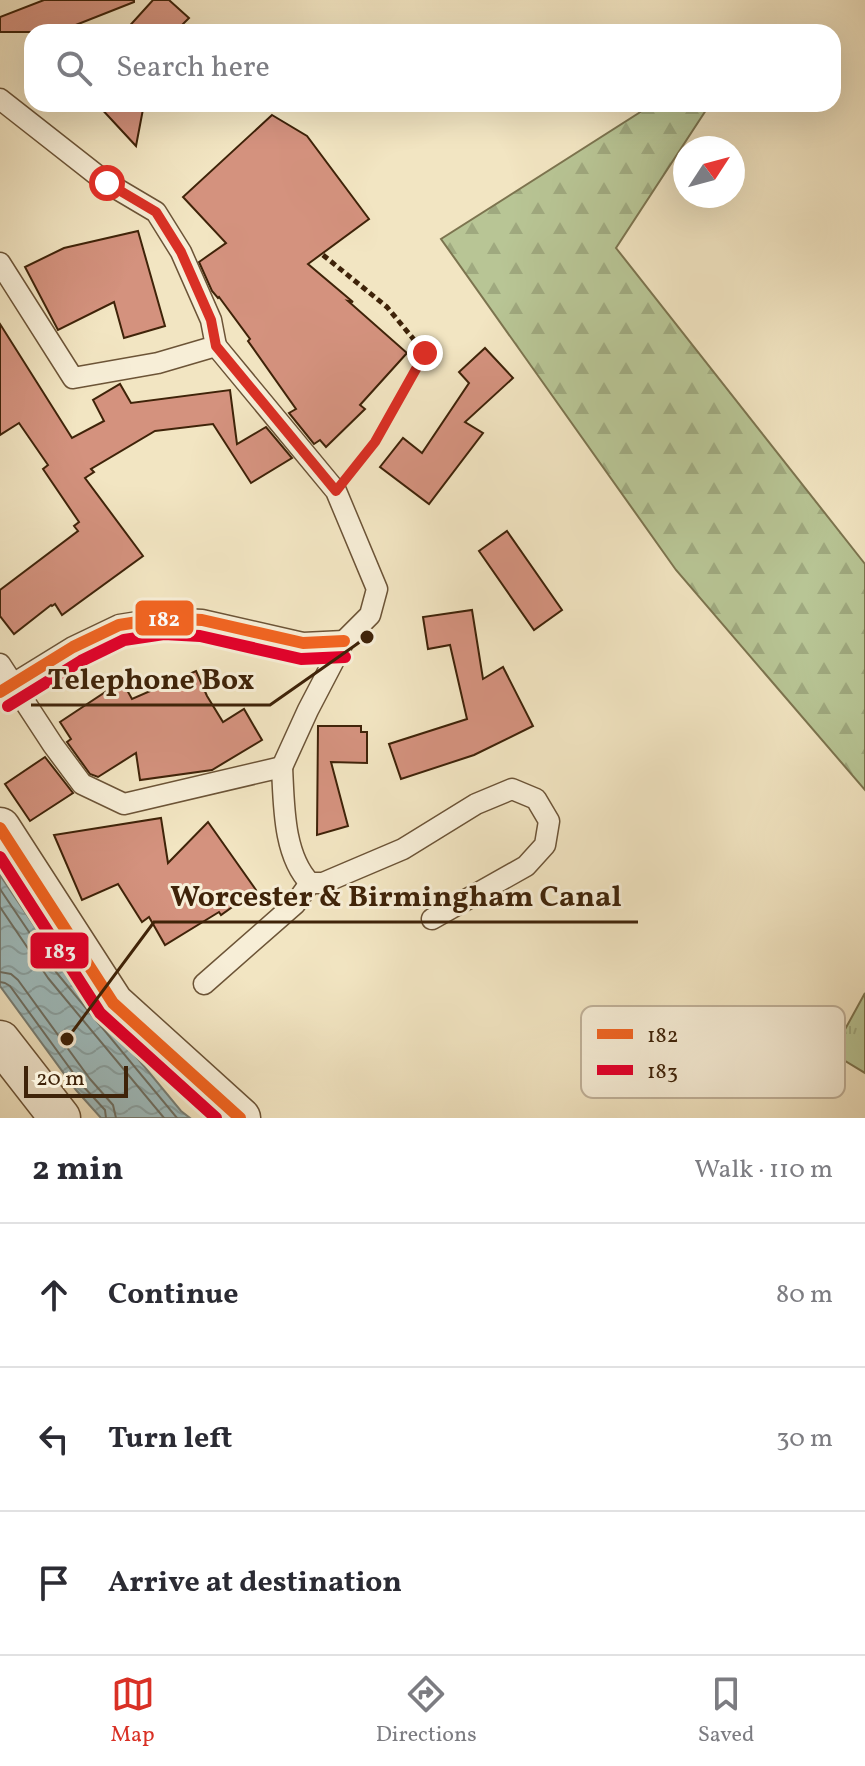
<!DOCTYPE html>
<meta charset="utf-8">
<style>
:root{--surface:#fff;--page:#f2f2f3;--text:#2b2b33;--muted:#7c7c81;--line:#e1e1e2;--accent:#d93025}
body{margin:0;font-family:Vollkorn,serif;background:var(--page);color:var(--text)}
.compass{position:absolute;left:673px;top:136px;width:72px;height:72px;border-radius:50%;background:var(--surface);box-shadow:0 8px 32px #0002;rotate:54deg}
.scale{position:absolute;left:24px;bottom:20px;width:104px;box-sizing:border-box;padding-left:8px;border:4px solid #3f2309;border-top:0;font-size:22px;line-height:28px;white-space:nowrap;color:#3f2309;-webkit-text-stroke:6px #f7eed7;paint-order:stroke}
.stop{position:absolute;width:24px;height:24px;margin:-18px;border:6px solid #d93025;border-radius:50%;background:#fff}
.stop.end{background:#d93025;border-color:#fff;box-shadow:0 2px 8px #0008}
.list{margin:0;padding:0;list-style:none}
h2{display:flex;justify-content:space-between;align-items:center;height:104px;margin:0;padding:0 32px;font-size:34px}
h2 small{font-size:26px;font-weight:400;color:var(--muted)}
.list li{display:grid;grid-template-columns:52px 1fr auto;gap:24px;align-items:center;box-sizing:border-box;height:144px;padding:0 32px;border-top:2px solid var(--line)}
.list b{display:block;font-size:30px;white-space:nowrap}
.list em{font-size:26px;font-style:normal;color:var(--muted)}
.icon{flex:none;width:44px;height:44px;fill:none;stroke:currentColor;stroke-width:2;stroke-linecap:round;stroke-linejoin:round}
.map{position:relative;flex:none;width:865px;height:1118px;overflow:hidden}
.search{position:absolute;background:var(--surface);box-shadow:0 8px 32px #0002;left:24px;right:24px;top:24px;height:88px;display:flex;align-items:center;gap:20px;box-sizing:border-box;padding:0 28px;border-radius:24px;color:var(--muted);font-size:30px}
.sheet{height:536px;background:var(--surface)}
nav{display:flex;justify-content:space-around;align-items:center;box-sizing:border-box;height:112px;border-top:2px solid var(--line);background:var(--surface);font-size:22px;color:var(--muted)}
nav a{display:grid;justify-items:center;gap:4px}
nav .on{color:var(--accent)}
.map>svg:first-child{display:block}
</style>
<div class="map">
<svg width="865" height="1118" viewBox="0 0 865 1118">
<defs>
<pattern id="grass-tufts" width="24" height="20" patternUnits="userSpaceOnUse" patternTransform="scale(2)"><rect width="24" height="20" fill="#b8c595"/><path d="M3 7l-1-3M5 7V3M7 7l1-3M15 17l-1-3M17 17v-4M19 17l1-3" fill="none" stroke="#9fa97f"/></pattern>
<pattern id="forest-firs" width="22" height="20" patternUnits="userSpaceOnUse" patternTransform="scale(2)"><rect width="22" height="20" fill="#b8c595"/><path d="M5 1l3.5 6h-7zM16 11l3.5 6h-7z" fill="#9fa97f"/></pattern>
<pattern id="water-waves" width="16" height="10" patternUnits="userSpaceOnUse" patternTransform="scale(2)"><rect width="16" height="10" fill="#9fbcbd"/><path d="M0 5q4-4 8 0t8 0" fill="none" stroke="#8aa1a1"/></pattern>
</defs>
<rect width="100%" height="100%" fill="#f2e5c2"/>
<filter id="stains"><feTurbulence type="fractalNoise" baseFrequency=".0025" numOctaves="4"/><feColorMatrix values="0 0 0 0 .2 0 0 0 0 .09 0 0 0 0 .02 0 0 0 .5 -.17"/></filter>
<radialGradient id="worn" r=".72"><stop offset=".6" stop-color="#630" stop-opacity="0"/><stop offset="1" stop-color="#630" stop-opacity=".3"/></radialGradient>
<!-- grass -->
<polygon fill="url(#grass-tufts)" stroke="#7c744f" stroke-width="2" points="865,993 865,1073 832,1053"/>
<!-- forest -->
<polygon fill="url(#forest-firs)" stroke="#7c744f" stroke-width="2" points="653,104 710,104 616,248 865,564 865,790 676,570 441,239"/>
<!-- water -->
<polygon fill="url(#water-waves)" stroke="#797f75" stroke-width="2" points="0,875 62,967 181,1111 190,1118 101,1118 76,1090 0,986"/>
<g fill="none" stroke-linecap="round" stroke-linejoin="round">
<!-- shore -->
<g stroke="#6f7063" stroke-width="2">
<polyline points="0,889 56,972 177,1118"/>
<polyline points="0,907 48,978 164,1118"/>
<polyline points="0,972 11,974 18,980 90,1079 113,1105 116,1118"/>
<polyline points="0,982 5,983 10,986 82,1085 105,1110 106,1118"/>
</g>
</g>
<!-- building -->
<g fill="#d4927e" stroke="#3f2309" stroke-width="2">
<polygon points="44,0 134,0 134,2 58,32 0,32 0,17"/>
<polygon points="153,0 169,0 189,18 175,32 124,32"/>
<polygon points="97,104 144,104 136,146"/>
<polygon points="272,115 307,136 369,219 308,264 353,302 348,301 407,353 360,405 365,409 326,447 320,440 314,444 289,413 296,409 248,341 250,339 219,297 218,298 212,291 199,262 226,243 183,197"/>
<polygon points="138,231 165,326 124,338 114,302 58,330 25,267 64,248"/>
<polygon points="0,324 72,438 104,421 93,400 120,384 131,403 230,390 237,444 266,427 292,458 251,483 213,424 155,431 91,469 94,472 85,478 143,556 62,615 55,604 52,606 51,605 14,634 0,616 0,590 78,531 74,526 79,522 43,469 48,465 19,423 0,435"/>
<polygon points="485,348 513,378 465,422 483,433 429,504 380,467 403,438 422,453 469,383 459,372"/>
<polygon points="507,531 562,610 534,630 479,551"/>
<polygon points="472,610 483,679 503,667 533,726 474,755 401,779 389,744 467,719 450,645 428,649 423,617"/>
<polygon points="196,671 207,696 223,722 244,709 262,740 212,770 140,780 136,753 98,777 90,774 67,742 71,739 60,722 122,681 132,699"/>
<polygon points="318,726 361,726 361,732 367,732 367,763 331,762 348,826 317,835"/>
<polygon points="45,757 73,793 30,821 5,784"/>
<polygon points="161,818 168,863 208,822 256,890 221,915 219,912 165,945 149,917 142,922 118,884 82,900 54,835"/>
</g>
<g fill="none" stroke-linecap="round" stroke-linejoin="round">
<defs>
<g id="service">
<polyline points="0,99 107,183 156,212 181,252 211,320 216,346 158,363 73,378 0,263"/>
<polyline points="216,346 336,491 377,589 370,615 344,641 308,710 282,767"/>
<path d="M0,664l53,81 29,39 42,20 158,-37c2,37 1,88 28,116h13l80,-34 73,-45 36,-15 24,10 13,22 -4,24 -19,21 -94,53"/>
<polyline points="0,692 73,647 119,625 163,618 202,620 303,643 344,641"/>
<polyline points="204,984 295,904 310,883"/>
</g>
<g id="minor">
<polyline points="0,828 113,1003 240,1118"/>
<polyline points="0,1041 60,1118"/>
</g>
</defs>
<!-- service casing -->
<use href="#service" stroke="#6c5437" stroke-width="23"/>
<!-- minor casing -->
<use href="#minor" stroke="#6c5437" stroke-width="43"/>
<!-- path -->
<polyline stroke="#3f2309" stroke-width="5" stroke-dasharray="6 4" stroke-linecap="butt" points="323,255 387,307 425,353 375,442 353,470"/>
<!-- service -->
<use href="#service" stroke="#f7eed7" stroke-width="20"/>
<!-- minor -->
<use href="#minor" stroke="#f7eed7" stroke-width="40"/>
<defs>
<g id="bus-1">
<polyline points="0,692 73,647 119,625 163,618 202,620 303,643 344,641"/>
<polyline points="0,828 113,1003 240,1118"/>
</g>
<g id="bus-2">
<polyline points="8,706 81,661 124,640 164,634 200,636 301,659 345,657"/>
<polyline points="0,857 100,1013 216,1118"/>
</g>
</defs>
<!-- bus-1 casing -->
<use href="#bus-1" stroke="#f7eed7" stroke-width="18"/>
<!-- bus-2 casing -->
<use href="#bus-2" stroke="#f7eed7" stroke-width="18"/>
<!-- bus-1 -->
<use href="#bus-1" stroke="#f26522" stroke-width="12"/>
<!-- bus-2 -->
<use href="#bus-2" stroke="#e4002b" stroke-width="12"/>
</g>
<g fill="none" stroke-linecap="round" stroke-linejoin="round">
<!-- route -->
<polyline stroke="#d93025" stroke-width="10" points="107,183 156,212 181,252 211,320 216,346 336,491 375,442 425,353"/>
</g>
<!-- legend -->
<rect x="581" y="1006" width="264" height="92" rx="12" fill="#f7eed7" stroke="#c0b199" stroke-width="2"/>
<rect x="597" y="1029" width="36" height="10" fill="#f26522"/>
<rect x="597" y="1065" width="36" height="10" fill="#e4002b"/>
<g font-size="22" fill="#3f2309">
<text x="647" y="1042">182</text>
<text x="647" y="1078">183</text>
</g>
<!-- callouts -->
<path fill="none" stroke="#3f2309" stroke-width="3" d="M367 637L270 705H31M67 1039L154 922H638"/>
<g fill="#3f2309" stroke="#f7eed7" stroke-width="3">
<circle cx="367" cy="637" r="8"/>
<circle cx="67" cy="1039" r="8"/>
</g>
<g font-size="30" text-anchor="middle" font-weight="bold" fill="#3f2309" stroke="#f7eed7" stroke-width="6" stroke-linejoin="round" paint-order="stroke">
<text x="151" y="689">Telephone Box</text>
<text x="396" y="906">Worcester &amp; Birmingham Canal</text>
</g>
<g stroke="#f7eed7" stroke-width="3">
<rect x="134" y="599" width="61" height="38" rx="8" fill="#f26522"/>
<rect x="29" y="931" width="61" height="39" rx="8" fill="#e4002b"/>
</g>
<g font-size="22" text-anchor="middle" font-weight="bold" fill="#fff">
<text x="164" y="626">182</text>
<text x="60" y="958">183</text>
</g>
<rect width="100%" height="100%" filter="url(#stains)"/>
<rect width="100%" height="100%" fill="url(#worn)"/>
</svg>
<svg class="compass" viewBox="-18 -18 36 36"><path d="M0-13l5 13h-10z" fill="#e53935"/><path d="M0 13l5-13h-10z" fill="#7c7c81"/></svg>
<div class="scale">20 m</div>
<div class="stop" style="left:107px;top:183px"></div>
<div class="stop end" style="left:425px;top:353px"></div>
<div class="search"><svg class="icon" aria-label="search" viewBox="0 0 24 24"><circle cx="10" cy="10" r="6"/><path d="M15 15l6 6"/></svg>Search here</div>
</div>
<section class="sheet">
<h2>2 min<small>Walk · 110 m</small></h2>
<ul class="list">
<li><svg class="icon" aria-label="ahead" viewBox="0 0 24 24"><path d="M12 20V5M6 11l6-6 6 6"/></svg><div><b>Continue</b></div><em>80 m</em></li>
<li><svg class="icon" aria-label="left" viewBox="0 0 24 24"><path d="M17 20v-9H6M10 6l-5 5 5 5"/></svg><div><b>Turn left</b></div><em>30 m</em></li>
<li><svg class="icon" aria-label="arrive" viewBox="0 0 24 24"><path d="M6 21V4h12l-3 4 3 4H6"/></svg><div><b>Arrive at destination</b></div></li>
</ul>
</section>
<nav>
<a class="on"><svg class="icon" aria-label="map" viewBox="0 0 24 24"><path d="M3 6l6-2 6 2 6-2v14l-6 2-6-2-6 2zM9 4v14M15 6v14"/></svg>Map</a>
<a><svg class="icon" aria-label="directions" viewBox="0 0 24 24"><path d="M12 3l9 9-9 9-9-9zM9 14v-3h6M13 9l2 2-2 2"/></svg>Directions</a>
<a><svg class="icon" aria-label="saved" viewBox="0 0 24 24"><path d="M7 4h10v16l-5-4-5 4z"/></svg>Saved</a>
</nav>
